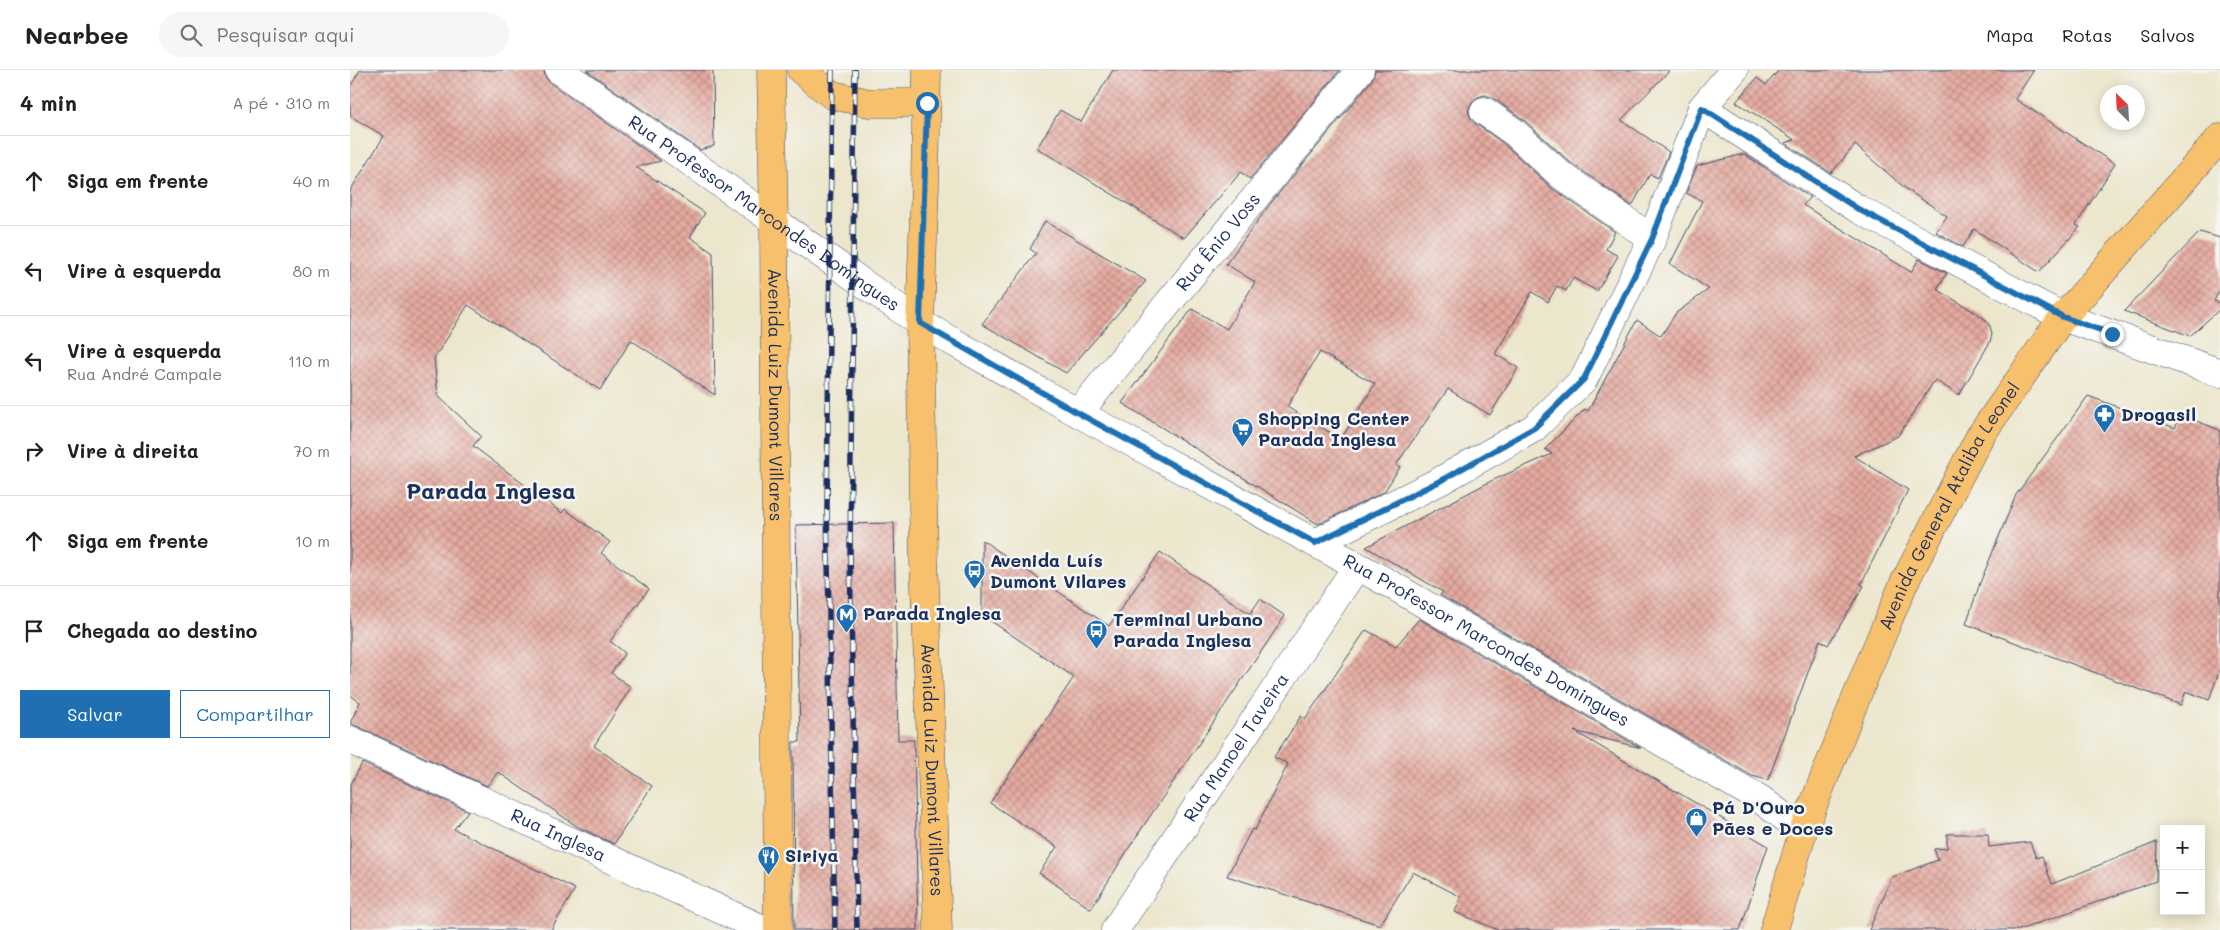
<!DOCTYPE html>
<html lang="pt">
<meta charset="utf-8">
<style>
:root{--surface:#fff;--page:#f6f6f6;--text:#202124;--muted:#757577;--line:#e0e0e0;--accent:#1f6fb2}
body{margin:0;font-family:Mali,sans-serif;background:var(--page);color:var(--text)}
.controls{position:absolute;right:15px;bottom:15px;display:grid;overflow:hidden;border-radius:0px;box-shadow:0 2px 12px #0003}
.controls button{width:45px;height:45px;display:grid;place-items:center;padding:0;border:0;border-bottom:1px solid var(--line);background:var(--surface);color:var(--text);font:25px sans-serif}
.compass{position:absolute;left:1750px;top:15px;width:45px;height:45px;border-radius:50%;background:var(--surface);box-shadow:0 2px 12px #0003;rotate:336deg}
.stop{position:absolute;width:15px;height:15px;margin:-11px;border:4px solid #1f6fb2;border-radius:50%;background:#fff}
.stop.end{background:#1f6fb2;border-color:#fff;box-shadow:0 1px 5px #0008}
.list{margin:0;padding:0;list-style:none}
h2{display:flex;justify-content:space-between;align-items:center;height:65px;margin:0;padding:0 20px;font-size:21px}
h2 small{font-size:16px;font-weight:400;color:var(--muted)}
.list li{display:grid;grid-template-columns:32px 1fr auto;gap:15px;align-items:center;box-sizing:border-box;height:90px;padding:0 20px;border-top:1px solid var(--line)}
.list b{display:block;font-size:19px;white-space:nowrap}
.list p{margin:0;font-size:16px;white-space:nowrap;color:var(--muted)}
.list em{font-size:16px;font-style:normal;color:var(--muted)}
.actions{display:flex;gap:10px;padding:15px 20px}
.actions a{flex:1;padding:11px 0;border:1px solid var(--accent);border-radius:0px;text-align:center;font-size:18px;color:var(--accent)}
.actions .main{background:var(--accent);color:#fff}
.icon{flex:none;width:28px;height:28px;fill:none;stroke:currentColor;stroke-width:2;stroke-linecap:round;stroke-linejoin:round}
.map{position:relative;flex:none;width:1870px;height:860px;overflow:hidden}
header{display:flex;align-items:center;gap:30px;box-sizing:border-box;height:70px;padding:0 25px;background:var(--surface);border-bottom:1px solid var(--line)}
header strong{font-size:24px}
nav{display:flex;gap:28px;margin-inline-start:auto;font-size:18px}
.search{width:350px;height:45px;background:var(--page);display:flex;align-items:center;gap:12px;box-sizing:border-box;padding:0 18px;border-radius:28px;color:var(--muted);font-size:19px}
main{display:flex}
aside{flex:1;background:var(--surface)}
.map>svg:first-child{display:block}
</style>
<header>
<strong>Nearbee</strong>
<div class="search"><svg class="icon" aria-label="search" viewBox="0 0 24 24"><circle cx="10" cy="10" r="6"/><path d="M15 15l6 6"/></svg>Pesquisar aqui</div>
<nav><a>Mapa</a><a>Rotas</a><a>Salvos</a></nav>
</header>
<main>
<aside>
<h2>4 min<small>A pé · 310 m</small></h2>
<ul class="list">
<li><svg class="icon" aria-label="ahead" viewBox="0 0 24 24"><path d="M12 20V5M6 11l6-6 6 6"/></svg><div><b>Siga em frente</b></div><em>40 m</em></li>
<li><svg class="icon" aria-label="left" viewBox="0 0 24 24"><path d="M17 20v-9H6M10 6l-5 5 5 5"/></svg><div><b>Vire à esquerda</b></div><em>80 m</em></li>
<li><svg class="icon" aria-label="left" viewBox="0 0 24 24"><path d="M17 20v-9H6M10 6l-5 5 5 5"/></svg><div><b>Vire à esquerda</b><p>Rua André Campale</p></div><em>110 m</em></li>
<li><svg class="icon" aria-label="right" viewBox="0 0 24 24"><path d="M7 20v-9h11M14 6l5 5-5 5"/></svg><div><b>Vire à direita</b></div><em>70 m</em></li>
<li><svg class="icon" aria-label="ahead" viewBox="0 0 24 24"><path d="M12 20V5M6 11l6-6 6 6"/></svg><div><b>Siga em frente</b></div><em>10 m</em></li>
<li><svg class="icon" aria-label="arrive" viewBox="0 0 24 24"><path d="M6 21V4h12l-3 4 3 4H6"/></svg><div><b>Chegada ao destino</b></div></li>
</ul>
<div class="actions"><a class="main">Salvar</a><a>Compartilhar</a></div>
</aside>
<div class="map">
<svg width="1870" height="860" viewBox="0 0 1870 860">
<defs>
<pattern id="building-cross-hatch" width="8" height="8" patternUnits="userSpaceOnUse" patternTransform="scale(1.25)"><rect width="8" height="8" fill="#e6aba0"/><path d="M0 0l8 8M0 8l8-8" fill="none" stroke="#ba8c86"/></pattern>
</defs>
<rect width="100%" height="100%" fill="#f6f6f2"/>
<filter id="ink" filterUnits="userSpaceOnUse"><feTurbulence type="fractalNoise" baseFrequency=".02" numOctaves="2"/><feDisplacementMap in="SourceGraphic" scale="10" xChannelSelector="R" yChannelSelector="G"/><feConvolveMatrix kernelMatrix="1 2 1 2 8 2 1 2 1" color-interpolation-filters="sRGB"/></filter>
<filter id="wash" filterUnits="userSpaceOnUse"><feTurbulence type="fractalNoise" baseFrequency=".0096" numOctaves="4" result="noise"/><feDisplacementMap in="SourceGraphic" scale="20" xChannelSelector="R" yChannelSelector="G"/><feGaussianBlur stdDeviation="1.12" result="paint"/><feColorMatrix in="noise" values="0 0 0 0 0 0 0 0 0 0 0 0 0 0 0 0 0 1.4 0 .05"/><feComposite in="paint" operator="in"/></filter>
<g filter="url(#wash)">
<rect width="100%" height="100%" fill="#ece6cc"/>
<g id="blocks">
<!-- building -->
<g fill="url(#building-cross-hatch)" fill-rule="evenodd">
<polygon points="10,0 194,0 195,7 200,13 311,91 286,97 355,143 340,167 363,183 365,325 281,270 250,320 118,235 84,289 88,326 131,366 123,376 212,443 215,439 260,472 251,483 299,519 260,571 275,583 261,603 281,617 244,676 302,716 264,774 228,757 148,702 137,716 0,653 10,632 0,625 0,121 34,66 0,46 0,17"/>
<polygon points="236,0 363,0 364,76 350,80"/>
<polygon points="763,0 990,0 900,109 891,102 834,168 687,78 710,40 731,52"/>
<path d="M1025,0h295l-49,50 48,32 -11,26 -8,-4 -18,32 -61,-43 -47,-43 -31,-22 -8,-3 -7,2 -6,5 -4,8 2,7 5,6 29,21 48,44 63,44 -9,17 12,7 -21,35 -24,-13 -7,13 -9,-5 -9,16 -16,-10 -37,62 23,14 -28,47 -42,-26 -52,76 4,2 -16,25 -66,32 -196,-121 70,-94 35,20 28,-47 -29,-18 44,-60 102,-124zM970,282l55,32 -34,55 -54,-32z"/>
<polygon points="1429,0 1684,0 1665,29 1765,94 1726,155 1730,157 1689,202 1624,159 1613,177 1586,162 1597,146 1556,119 1505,75 1481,103 1435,73 1445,70 1386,32 1407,8 1416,15"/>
<polygon points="1394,84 1460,127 1453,135 1561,202 1569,189 1597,203 1587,219 1634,248 1640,256 1642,264 1640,272 1609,325 1585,310 1548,366 1504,386 1558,420 1511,514 1514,516 1478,575 1470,570 1418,710 1402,706 1090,525 1093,522 1016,477 1141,411 1202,384 1195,379 1235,339 1238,341 1287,250 1311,266 1326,243 1359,219 1320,194 1352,131 1336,123 1347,96"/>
<polygon points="695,151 796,211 716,303 632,254 686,183 680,179"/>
<polygon points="1850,162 1870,168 1870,219 1864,231 1870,233 1870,239 1840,266 1774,241"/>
<polygon points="1738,326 1825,358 1831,345 1870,360 1870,599 1859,630 1836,621 1831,635 1616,554 1630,513 1666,425"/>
<polygon points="544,453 548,670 564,670 568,860 444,860 443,672 450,672 446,455"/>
<polygon points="632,470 759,556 810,482 900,544 910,529 935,546 782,773 741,839 689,803 707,777 640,733 724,607 632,545"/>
<polygon points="1069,549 1291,678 1224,661 1418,776 1390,860 1148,860 1105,842 1111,827 1063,802 1030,855 877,806 902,759 905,760 938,694 924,687 951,646 955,649 1016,560 1046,576"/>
<polygon points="12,693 118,741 104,759 225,819 201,860 0,860 0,716"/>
<polygon points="1597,764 1638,764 1639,777 1680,772 1686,788 1692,786 1702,814 1807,772 1806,811 1669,860 1519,860 1542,807 1588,790 1584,779 1597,778"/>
</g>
</g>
</g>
<g filter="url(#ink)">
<use href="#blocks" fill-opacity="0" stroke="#3a4a6e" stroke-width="1"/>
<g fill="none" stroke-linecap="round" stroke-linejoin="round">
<defs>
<g id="minor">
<path id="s1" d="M209,0l361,253 158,90 312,171 370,215 43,32"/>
<polyline points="1352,38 1508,139 1713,247 1870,303"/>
<polyline points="1134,41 1164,62 1211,105 1302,169"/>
<path id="s2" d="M728,343l282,-343"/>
<polyline points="965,473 1090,411 1184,358 1234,309 1302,169 1352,38 1384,0"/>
<path id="s3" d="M0,670l415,190"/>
<path id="s4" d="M765,860l242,-364"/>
</g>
<g id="major">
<path id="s5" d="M421,0l3,153 4,707"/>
<polyline points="451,0 482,25 519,33 577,33"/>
<path id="s6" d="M577,0l-2,115 -5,138 4,237 14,370"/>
<path id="s7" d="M1424,860l29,-99 65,-163 36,-85 76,-147 83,-119 157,-179"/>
</g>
</defs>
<!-- minor casing -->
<use href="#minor" stroke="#3a4a6e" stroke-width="29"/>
<!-- major casing -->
<use href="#major" stroke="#3a4a6e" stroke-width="29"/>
<!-- minor -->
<use href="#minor" stroke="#fff" stroke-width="28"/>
<!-- major -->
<use href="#major" stroke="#f7c06c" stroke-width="28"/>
<defs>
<g id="rail">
<polyline points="482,0 477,437 485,860"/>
<polyline points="505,0 500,483 507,860"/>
</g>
</defs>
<!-- rail casing -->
<use href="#rail" stroke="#1b2f5e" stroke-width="5.5"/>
<!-- rail -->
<use href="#rail" stroke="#f6f6f2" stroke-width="4" stroke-dasharray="11" stroke-linecap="butt"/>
</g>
</g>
<g fill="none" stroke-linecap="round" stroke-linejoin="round" filter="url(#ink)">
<!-- route -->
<polyline stroke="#1f6fb2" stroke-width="6" points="577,33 570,253 728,343 965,473 1090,411 1184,358 1234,309 1302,169 1352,38 1508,139 1713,247 1762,264"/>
</g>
<!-- icons -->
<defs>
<symbol id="pharmacy-pin" viewBox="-11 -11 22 30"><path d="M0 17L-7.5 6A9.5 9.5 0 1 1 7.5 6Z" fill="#1f6fb2" stroke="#f6f6f2"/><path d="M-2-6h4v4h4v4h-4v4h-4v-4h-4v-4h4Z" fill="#fff"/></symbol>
<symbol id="supermarket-pin" viewBox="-11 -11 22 30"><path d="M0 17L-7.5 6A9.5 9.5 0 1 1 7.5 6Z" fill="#1f6fb2" stroke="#f6f6f2"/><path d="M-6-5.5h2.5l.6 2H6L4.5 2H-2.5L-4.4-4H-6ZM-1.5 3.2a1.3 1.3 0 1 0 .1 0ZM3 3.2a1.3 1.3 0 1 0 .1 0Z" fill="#fff"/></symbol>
<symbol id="bus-pin" viewBox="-11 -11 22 30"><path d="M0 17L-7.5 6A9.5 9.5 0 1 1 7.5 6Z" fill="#1f6fb2" stroke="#f6f6f2"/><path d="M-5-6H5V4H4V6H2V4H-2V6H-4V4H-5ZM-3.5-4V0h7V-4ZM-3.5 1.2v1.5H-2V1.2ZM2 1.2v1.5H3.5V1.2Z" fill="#fff"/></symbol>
<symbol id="metro-pin" viewBox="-11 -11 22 30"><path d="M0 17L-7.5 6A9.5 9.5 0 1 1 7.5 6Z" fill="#1f6fb2" stroke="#f6f6f2"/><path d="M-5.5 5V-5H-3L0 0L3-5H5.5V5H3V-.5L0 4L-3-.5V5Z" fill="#fff"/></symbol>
<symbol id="shop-pin" viewBox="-11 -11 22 30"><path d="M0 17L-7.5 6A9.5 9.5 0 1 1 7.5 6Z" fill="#1f6fb2" stroke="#f6f6f2"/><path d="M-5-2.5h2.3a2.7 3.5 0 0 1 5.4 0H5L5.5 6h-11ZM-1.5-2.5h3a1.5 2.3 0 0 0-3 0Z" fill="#fff"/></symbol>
<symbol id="restaurant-pin" viewBox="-11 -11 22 30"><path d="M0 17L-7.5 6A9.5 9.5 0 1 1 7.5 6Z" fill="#1f6fb2" stroke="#f6f6f2"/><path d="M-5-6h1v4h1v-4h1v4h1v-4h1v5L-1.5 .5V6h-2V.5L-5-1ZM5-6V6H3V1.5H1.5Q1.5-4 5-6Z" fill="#fff"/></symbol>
</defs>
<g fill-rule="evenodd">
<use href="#pharmacy-pin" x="1742" y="332" width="25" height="34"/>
<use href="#supermarket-pin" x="880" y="346" width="25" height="34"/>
<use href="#bus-pin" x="612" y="488" width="25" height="34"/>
<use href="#metro-pin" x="484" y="532" width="25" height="34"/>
<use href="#bus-pin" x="734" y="548" width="25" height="34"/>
<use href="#shop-pin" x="1334" y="736" width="25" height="34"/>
<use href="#restaurant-pin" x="406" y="774" width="25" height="34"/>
</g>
<g text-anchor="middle" stroke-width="5" stroke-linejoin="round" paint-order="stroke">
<!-- street labels -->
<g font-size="18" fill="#1b2f5e" stroke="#f6f6f2">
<text dy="6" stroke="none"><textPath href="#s1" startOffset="250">Rua Professor Marcondes Domingues</textPath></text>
<text dy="6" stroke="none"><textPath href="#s2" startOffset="221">Rua Ênio Voss</textPath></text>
<text dy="6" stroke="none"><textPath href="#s5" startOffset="325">Avenida Luiz Dumont Villares</textPath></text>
<text dy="6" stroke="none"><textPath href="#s7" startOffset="460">Avenida General Ataliba Leonel</textPath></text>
<text dy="6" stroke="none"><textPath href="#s1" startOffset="1090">Rua Professor Marcondes Domingues</textPath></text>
<text dy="6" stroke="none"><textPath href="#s4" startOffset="219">Rua Manoel Taveira</textPath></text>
<text dy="6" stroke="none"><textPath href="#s6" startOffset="700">Avenida Luiz Dumont Villares</textPath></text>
<text dy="6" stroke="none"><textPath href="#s3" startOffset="229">Rua Inglesa</textPath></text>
</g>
<!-- poi labels -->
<g font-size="18" font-weight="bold" fill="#1b2f5e" stroke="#f6f6f2" text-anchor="start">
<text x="1771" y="351">Drogasil</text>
<text x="908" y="355">Shopping Center<tspan x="908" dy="21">Parada Inglesa</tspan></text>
<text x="640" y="497">Avenida Luís<tspan x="640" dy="21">Dumont Vilares</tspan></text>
<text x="513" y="550">Parada Inglesa</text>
<text x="763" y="556">Terminal Urbano<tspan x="763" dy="21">Parada Inglesa</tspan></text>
<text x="1362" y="744">Pá D'Ouro<tspan x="1362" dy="21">Pães e Doces</tspan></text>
<text x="435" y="792">Siriya</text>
</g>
<!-- district labels -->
<g font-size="22" font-weight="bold" fill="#1b2f5e" stroke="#f6f6f2">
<text x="141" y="429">Parada Inglesa</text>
</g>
</g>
</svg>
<div class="controls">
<button>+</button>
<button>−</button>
</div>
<svg class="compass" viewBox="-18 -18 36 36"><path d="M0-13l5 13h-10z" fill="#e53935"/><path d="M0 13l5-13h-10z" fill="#757577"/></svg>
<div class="stop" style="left:577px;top:33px"></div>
<div class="stop end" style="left:1762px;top:264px"></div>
</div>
</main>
